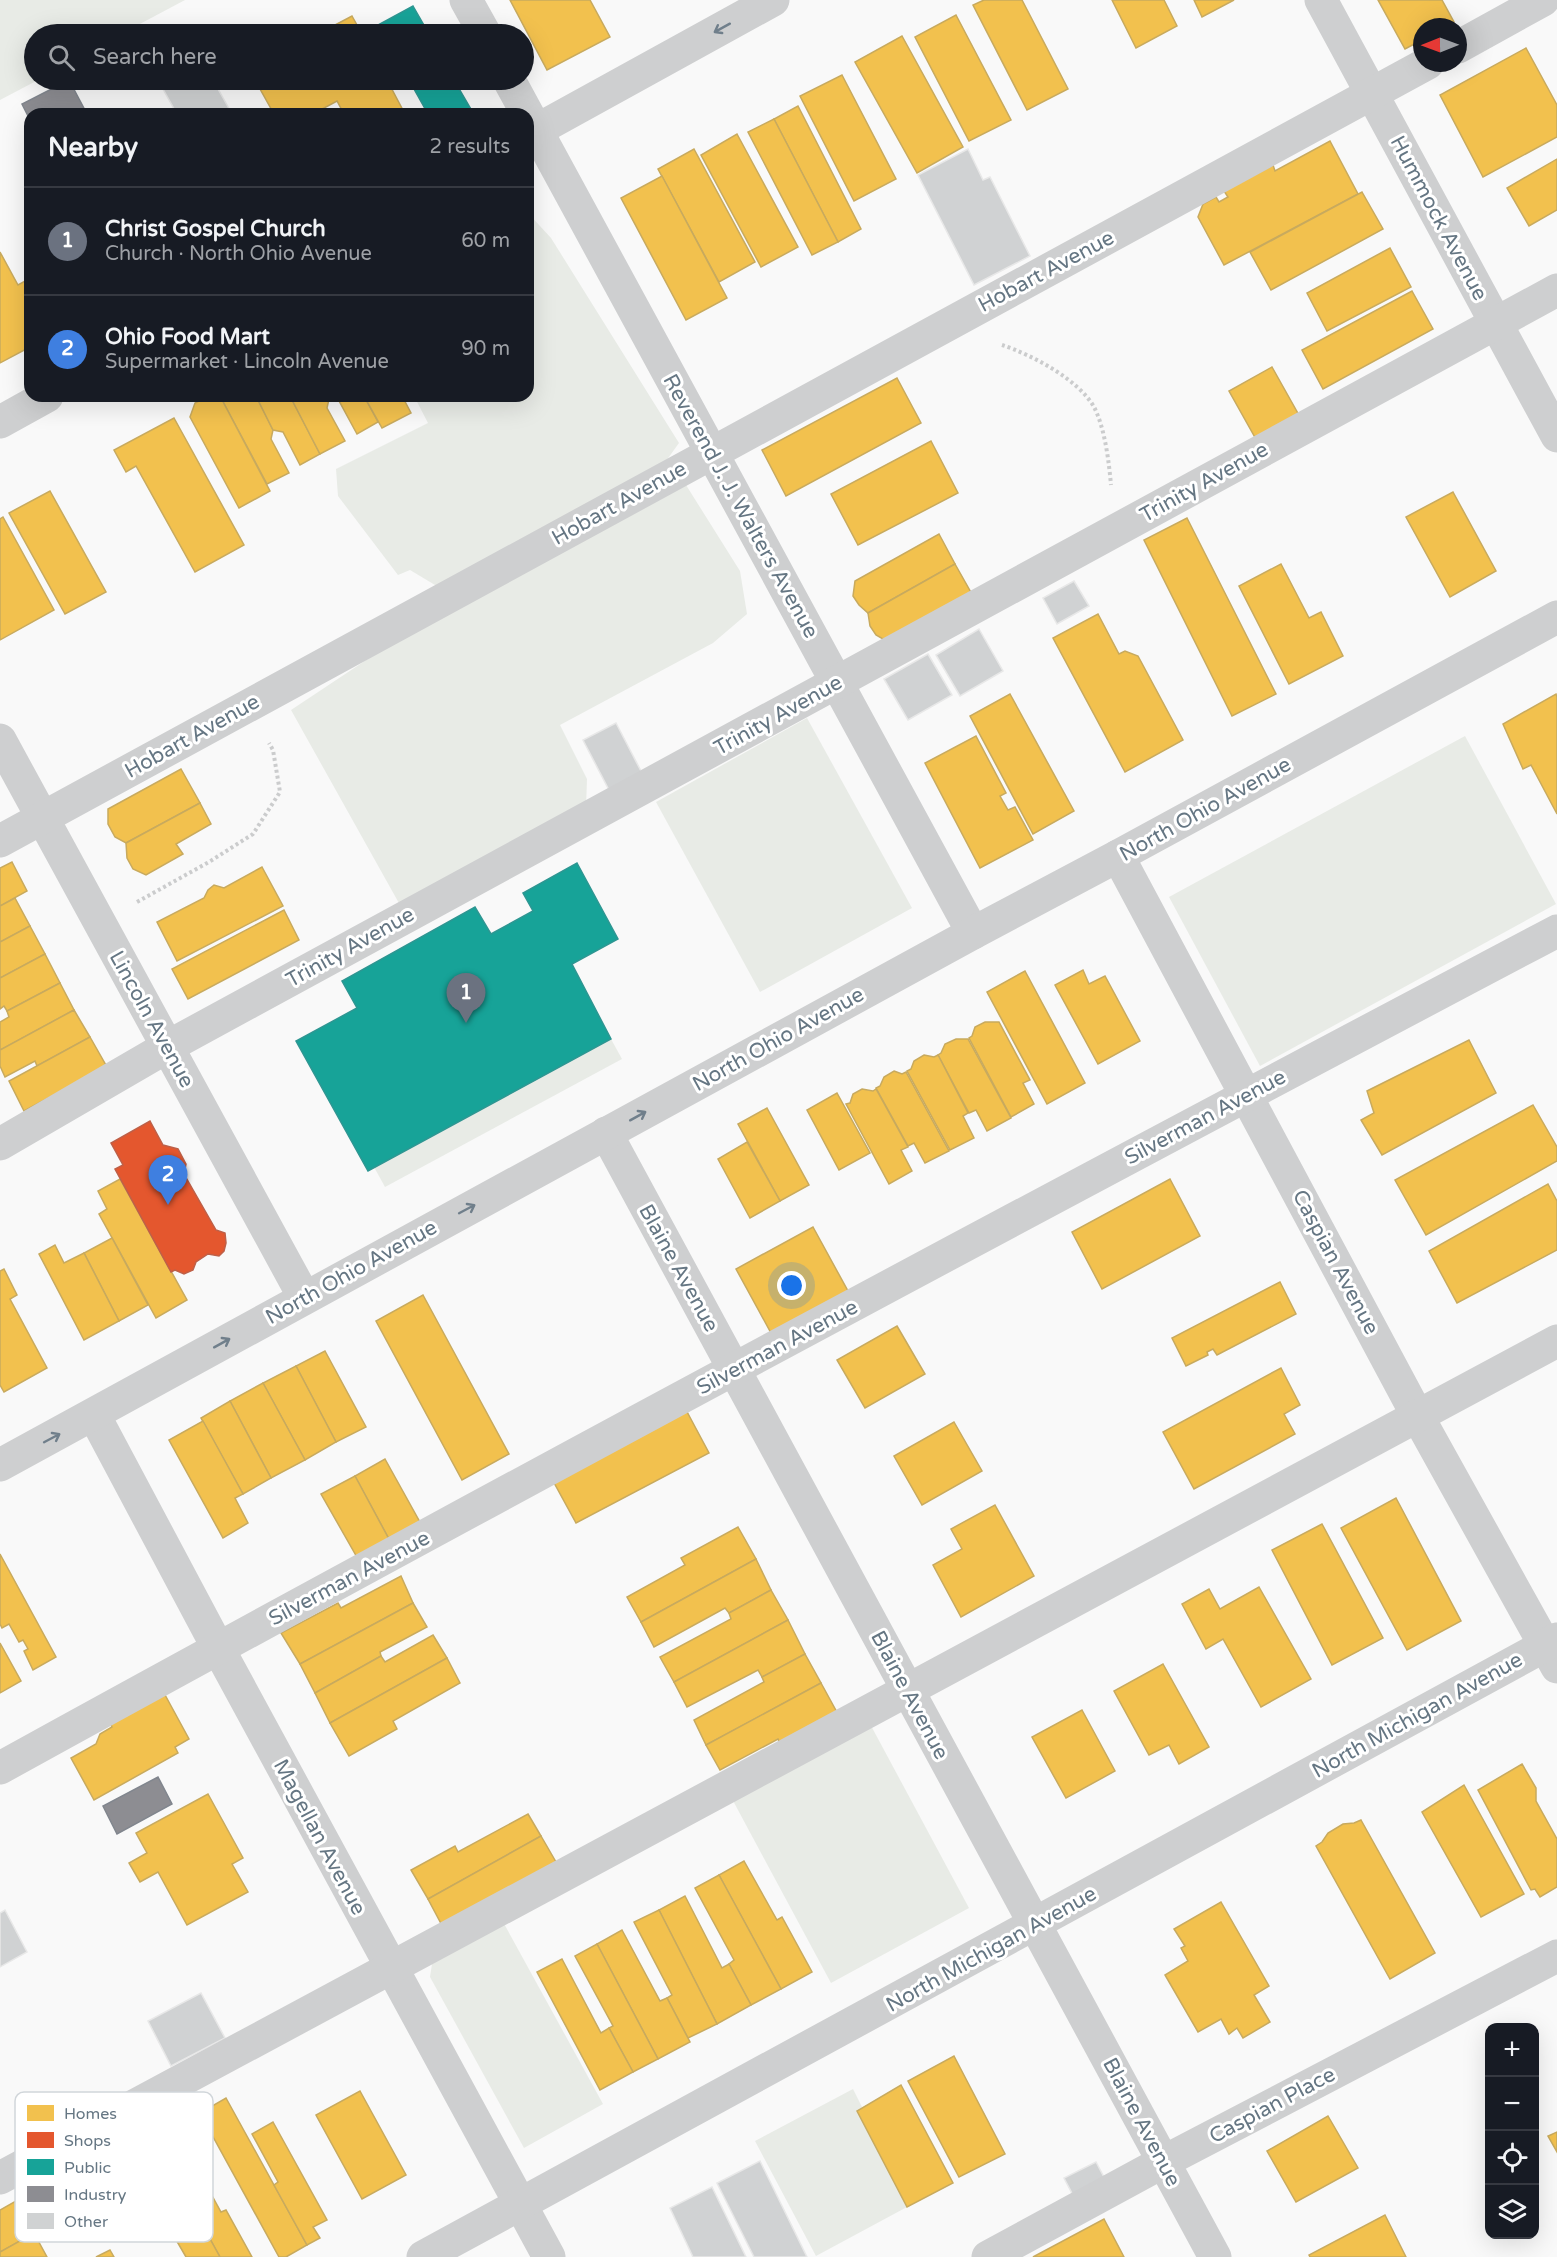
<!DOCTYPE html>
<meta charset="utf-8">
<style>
:root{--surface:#171b24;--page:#20242c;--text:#f1f3f6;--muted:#9ea1a6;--line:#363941;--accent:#b45309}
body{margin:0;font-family:"Varela Round",sans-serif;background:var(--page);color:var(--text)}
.controls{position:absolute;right:18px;bottom:18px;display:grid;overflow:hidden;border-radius:12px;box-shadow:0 6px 24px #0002}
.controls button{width:54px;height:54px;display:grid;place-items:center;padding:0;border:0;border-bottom:2px solid var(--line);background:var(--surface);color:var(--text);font:30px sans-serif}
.compass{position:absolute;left:1413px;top:18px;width:54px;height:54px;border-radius:50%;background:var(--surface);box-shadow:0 6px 24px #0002;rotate:269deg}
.you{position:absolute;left:792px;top:1286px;width:21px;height:21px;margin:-15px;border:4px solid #fff;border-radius:50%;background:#1a73e8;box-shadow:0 0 0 9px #1a73e833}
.badge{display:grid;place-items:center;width:39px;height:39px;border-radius:50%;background:var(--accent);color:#fff;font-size:20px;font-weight:700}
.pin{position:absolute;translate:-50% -50px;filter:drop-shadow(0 2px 3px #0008)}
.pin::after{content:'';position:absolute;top:32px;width:21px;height:18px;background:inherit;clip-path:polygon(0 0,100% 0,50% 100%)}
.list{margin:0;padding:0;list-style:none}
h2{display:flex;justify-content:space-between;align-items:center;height:78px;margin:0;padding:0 24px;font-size:26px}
h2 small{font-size:20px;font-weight:400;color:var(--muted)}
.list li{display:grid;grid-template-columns:39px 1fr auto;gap:18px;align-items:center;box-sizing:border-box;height:108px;padding:0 24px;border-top:2px solid var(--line)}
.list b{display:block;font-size:22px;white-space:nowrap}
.list p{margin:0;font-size:20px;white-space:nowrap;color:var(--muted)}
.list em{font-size:20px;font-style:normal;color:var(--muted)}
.icon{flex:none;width:33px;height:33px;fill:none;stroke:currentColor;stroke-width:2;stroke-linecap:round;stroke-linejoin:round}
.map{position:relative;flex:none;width:1557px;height:2257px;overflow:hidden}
.search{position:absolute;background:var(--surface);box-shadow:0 6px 24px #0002;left:24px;top:24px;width:510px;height:66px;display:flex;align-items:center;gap:15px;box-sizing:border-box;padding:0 21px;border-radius:33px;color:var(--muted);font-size:22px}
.panel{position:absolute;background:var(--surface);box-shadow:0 6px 24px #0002;left:24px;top:108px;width:510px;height:294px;border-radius:18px}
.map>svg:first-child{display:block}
</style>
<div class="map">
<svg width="1557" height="2257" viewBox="0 0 1557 2257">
<rect width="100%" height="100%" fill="#f9f9f9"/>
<!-- green -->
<g fill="#e8ebe6">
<polygon points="0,0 185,0 121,34 34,34 34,80 38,80 0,100"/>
<polygon points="528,213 551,238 679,443 666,461 440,588 410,570 398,575 338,496 336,469 428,423 414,396 528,396"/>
<polygon points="686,485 740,571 747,614 713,643 560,725 587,779 586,808 400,905 291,710 410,631"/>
<polygon points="807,718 912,908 760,992 656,802"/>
<polygon points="1465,736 1556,904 1260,1066 1169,897"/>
<polygon points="611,1039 622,1059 385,1187 374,1167"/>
<polygon points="869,1722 969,1908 831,1983 731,1797"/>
<polygon points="502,1920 603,2104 524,2148 430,1977 432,1964"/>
<polygon points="853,2089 862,2107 857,2111 907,2207 816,2256 755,2141"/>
</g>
<!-- homes -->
<g fill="#f2c14e" stroke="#c8aa5e" stroke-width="1.5">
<polygon points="510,0 590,0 610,37 547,70"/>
<polygon points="984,0 1022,0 1068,89 1027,110 973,5"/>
<polygon points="1112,0 1164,0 1177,26 1136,48"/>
<polygon points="1194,0 1234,0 1202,17"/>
<polygon points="1378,0 1442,0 1454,22 1445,27 1422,27 1422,40 1405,49"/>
<polygon points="956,15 1011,120 969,141 915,37"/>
<polygon points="352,16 362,34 318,34"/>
<polygon points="902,36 963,147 917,173 855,62"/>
<polygon points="1526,48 1557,105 1557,137 1483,177 1440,95"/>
<polygon points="842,75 896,179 854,201 800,96"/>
<polygon points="255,80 387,80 405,114 344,114 337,101 313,114 274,114"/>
<polygon points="798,106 861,229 838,242 774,119"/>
<polygon points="774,119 838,242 812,255 748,132"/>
<polygon points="737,134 798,247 761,267 701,155"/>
<polygon points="1330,141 1358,194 1224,265 1198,217 1203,204 1216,197 1219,202 1228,197 1224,191 1273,165 1275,171"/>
<polygon points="694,149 755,262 719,282 658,169"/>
<polygon points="1557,159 1557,210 1529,226 1507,188"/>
<polygon points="662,176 727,298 686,320 621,198"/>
<polygon points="1362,192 1383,229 1271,290 1250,252"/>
<polygon points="1390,248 1411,287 1327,331 1307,293"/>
<polygon points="0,252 18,285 27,280 30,286 30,347 0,363"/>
<polygon points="1412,291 1433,329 1323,389 1302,350"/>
<polygon points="1272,367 1300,417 1257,441 1229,391"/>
<polygon points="897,378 921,423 786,496 762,450"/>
<polygon points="221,396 256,396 273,430 271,439 289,473 267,484 221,398"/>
<polygon points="256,396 290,396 320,454 300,465 283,432 273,430"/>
<polygon points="290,396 328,396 329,399 327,408 345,441 320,454"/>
<polygon points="328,396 364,396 378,422 357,434 339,401 329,399"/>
<polygon points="364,396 402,396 411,413 382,428"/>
<polygon points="207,397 221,398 270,491 239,508 190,417 195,403"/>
<polygon points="174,418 244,545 195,572 136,466 126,472 114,450"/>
<polygon points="931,441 958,493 858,545 831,494"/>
<polygon points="50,491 106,592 65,614 9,513"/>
<polygon points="1453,492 1496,571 1450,597 1406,517"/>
<polygon points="3,517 54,610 0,640 0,519"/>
<polygon points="1187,518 1276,694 1232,716 1144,540"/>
<polygon points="939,534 955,564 868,613 859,605 853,596 855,581"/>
<polygon points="955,564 973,596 888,642 876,635 870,626 868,613"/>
<polygon points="1281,564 1309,618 1321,612 1343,656 1289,684 1239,586"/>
<polygon points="1098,614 1119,654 1125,651 1138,656 1183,740 1125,772 1053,638"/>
<polygon points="1010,694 1074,811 1033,834 970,716"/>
<polygon points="1556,694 1557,697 1557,814 1531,765 1523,769 1503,724"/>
<polygon points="976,736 1006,793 1000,796 1008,810 1015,807 1033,840 980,868 925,763"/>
<polygon points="181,769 200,803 126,843 115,837 108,824 108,809"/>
<polygon points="200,803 211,824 176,844 183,854 146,875 133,869 127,858 126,843"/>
<polygon points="12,862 27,891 0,906 0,868"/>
<polygon points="262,867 283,906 177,961 157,922 204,898 208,890 214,885 224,888"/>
<polygon points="15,898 30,926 0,942 0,906"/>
<polygon points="284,910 299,940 188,999 172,969"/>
<polygon points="30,926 45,954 0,978 0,942"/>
<polygon points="45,954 60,983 7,1011 4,1006 0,1009 0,978"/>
<polygon points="1083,970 1089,984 1105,976 1140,1041 1098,1064 1055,985"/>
<polygon points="1025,971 1085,1083 1047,1104 987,992"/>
<polygon points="60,983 74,1010 0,1050 0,1022 9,1017 7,1011"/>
<polygon points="74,1010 90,1037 37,1066 35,1061 5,1077 0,1066 0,1050"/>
<polygon points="985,1022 999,1022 1030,1080 1023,1083 1034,1104 1011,1117 969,1038 972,1036 975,1027"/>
<polygon points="90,1037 107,1067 24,1111 9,1081"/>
<polygon points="956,1039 968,1039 1011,1118 987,1131 976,1110 969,1113 938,1055 941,1053 945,1044"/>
<polygon points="1469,1040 1496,1093 1382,1155 1361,1120 1374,1113 1367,1091"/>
<polygon points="924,1055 934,1057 938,1055 968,1113 963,1116 974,1138 950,1150 907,1071 911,1069 914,1061"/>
<polygon points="894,1071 902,1074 906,1072 949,1151 925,1163 914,1143 908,1146 876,1088 880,1086 884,1077"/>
<polygon points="862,1089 873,1091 876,1089 908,1147 901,1150 912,1171 889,1184 846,1104 850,1103 853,1094"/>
<polygon points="837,1093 870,1153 839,1170 807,1110"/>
<polygon points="1533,1105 1557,1147 1557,1161 1426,1235 1395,1180"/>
<polygon points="767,1108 809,1185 780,1201 738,1124"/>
<polygon points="747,1142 780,1201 750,1218 718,1159"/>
<polygon points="120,1179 187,1300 156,1318 99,1214 107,1209 98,1191"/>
<polygon points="1170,1179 1200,1236 1102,1289 1072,1232"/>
<polygon points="1548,1184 1557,1201 1557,1250 1457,1303 1429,1251"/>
<polygon points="813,1227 848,1291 771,1333 736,1269"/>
<polygon points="112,1238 148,1305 119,1321 84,1253"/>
<polygon points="55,1245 64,1263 84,1253 119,1321 84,1340 39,1254"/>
<polygon points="4,1269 17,1295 10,1299 47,1368 4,1392 0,1385 0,1271"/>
<polygon points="1280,1282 1296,1314 1217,1355 1213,1349 1207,1352 1208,1355 1186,1366 1172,1338"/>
<polygon points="423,1295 509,1454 462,1480 376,1321"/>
<polygon points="897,1326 925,1374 865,1408 837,1360"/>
<polygon points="325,1351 366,1427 336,1442 296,1366"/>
<polygon points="296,1366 336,1442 305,1460 263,1383"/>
<polygon points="1281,1368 1300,1405 1284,1414 1295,1434 1194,1489 1163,1432"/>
<polygon points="263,1383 305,1460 271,1478 230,1401"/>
<polygon points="230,1401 271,1478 243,1494 201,1418"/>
<polygon points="685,1408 709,1453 576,1523 552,1479"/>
<polygon points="203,1421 243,1494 235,1498 248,1523 223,1538 169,1440"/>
<polygon points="954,1422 982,1471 922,1505 894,1456"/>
<polygon points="385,1459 421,1524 390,1541 355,1476"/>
<polygon points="355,1476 390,1541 358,1559 321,1494"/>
<polygon points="1396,1498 1461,1621 1407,1650 1341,1528"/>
<polygon points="995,1505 1034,1576 961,1617 933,1565 962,1549 951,1529"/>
<polygon points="1322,1524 1383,1638 1332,1665 1272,1550"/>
<polygon points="738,1527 756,1559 641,1622 627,1597 685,1565 681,1558"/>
<polygon points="0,1554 56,1657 33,1670 24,1651 28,1649 23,1640 19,1642 9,1624 2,1628 0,1624"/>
<polygon points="756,1559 771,1590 729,1613 725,1608 654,1647 641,1622"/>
<polygon points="401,1576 413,1603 300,1664 281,1633 338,1603 341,1608"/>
<polygon points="1259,1587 1311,1679 1261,1707 1223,1639 1206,1649 1182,1604 1209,1589 1220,1609"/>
<polygon points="771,1590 788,1620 674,1682 660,1657 731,1619 729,1613"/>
<polygon points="413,1603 427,1627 380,1652 381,1656 315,1693 300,1664"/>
<polygon points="788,1620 805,1654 762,1677 758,1670 687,1707 674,1682"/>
<polygon points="433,1635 447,1658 330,1723 315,1693 381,1656 385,1662"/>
<polygon points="0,1643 21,1681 0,1693"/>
<polygon points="805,1654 821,1683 706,1745 694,1720 764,1682 762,1677"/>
<polygon points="447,1658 460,1683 393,1721 397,1729 349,1756 330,1723"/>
<polygon points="1163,1664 1209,1747 1179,1764 1169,1745 1149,1755 1114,1691"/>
<polygon points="821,1683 839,1716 782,1747 778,1739 720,1770 706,1745"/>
<polygon points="164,1693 189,1739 175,1747 178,1753 94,1800 71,1758 96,1744 100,1734 112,1727 110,1723"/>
<polygon points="1082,1710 1115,1771 1066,1798 1032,1737"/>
<polygon points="1522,1764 1536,1788 1536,1801 1557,1839 1557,1887 1540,1897 1535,1889 1531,1890 1478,1790"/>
<polygon points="1464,1785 1524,1894 1481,1917 1422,1812"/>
<polygon points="208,1794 243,1858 232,1864 248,1892 187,1925 158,1872 140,1882 129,1863 147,1853 136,1833"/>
<polygon points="528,1814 541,1836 428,1899 411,1870 455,1846 458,1852"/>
<polygon points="1361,1820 1435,1953 1390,1979 1316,1846 1322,1842 1328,1833 1343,1824 1354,1823"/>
<polygon points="541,1836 556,1862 446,1933 428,1899"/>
<polygon points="744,1861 777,1920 782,1917 812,1972 781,1989 719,1875"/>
<polygon points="719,1875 781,1989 751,2005 729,1964 734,1960 695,1888"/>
<polygon points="685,1896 722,1968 729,1964 751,2005 717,2024 659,1910"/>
<polygon points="1221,1902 1269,1986 1254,1995 1270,2022 1243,2038 1237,2028 1229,2034 1221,2019 1198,2032 1165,1975 1188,1961 1181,1948 1185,1946 1174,1929"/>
<polygon points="659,1910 717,2024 688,2038 667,1998 672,1995 634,1922"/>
<polygon points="622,1930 660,2001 667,1998 690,2042 658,2059 597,1944"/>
<polygon points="597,1944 658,2059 633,2072 609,2028 613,2026 575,1956"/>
<polygon points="562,1959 601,2033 609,2028 633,2072 600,2090 537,1972"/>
<polygon points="954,2056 1005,2154 959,2177 908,2081"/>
<polygon points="901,2085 953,2183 907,2207 857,2111"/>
<polygon points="360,2091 406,2175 362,2199 316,2115"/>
<polygon points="226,2098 307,2245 286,2257 279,2257 200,2113"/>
<polygon points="1328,2116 1358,2168 1296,2202 1267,2151"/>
<polygon points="273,2122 327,2220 313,2227 320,2238 307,2245 274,2185 278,2182 252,2134"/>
<polygon points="1557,2132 1557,2152 1548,2136"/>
<polygon points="198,2170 221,2212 226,2210 252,2257 220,2257 178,2181"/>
<polygon points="178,2181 220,2257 186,2257 175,2238 181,2235 157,2193"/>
<polygon points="30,2193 47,2226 0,2252 0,2210"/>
<polygon points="1385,2215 1406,2257 1310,2257 1309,2255"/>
<polygon points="1104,2219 1124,2257 1033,2257"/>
<polygon points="34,2233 47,2257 0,2257 0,2252"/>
<polygon points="110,2250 114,2257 96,2257"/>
</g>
<!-- shops -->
<polygon fill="#e4572e" stroke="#be6048" stroke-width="1.5" points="150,1121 163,1145 178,1149 186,1164 184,1174 216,1230 225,1233 226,1243 224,1251 219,1256 208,1254 196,1262 193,1270 184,1274 175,1270 171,1272 115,1169 123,1165 111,1143"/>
<!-- public -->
<g fill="#17a398" stroke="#2e9692" stroke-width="1.5">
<polygon points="413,6 429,34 384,34 378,25"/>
<polygon points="409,80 454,80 472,111 467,114 428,114"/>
<polygon points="577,863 618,939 572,964 611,1039 368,1171 296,1041 357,1008 342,981 475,907 491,934 533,911 523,893"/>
</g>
<!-- industry -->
<g fill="#8d8d92" stroke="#81868e" stroke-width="1.5">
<polygon points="69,80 87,114 30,114 30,120 22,104"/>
<polygon points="158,1777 172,1804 117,1834 103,1806"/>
</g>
<!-- building -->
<g fill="#d0d2d3" stroke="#e8e8e8" stroke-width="1.5">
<polygon points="179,80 213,80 232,114 177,114 163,89"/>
<polygon points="968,149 983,180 990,177 1030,256 974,285 918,175"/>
<polygon points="1074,581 1089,606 1057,624 1043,598"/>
<polygon points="979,629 1003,671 960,696 936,655"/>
<polygon points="928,654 952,695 908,720 884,679"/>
<polygon points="616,723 642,773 609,790 583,740"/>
<polygon points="5,1910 27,1952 0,1967 0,1913"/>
<polygon points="201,1993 225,2038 171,2066 148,2021"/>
<polygon points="760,2161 807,2257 754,2257 717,2183"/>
<polygon points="1096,2162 1106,2181 1074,2197 1064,2178"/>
<polygon points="712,2187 746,2257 693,2257 670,2208"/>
</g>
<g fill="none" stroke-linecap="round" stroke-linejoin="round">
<!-- path -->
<g stroke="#cbcccd" stroke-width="4" stroke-dasharray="3 3" stroke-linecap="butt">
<path d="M1002,345c30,10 76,34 92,62 11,21 15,56 17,78"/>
<polyline points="137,902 209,862 253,834 280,792 273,750 269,743"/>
</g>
<!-- minor -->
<g stroke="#cecfd0" stroke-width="33">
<polyline points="466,0 485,34"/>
<polyline points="1321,0 1557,436"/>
<polyline points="1458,47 1543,0"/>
<polyline points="509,80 973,933"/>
<polyline points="528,135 773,0"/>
<polyline points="0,422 47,396"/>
<polyline points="0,740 304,1297"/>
<polyline points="0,841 1428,63"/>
<polyline points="1118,856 1417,1415 1557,1667"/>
<polyline points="606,1133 1215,2257"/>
<polyline points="0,1144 167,1047 1557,290"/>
<polyline points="94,1415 218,1648 549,2257"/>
<polyline points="0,1465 973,933 1118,856 1557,617"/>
<path d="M0,1768c516,-284 1036,-562 1557,-837"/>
<polyline points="0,2178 1557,1341"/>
<polyline points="423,2257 1557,1639"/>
<polyline points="988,2257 1163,2162 1557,1956"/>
</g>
</g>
<!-- one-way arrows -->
<defs><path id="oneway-shaft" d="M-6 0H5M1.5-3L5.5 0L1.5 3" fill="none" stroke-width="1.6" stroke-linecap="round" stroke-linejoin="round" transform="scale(1.5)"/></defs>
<g stroke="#707f8b">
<use href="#oneway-shaft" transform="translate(722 28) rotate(151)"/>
<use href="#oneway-shaft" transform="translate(638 1116) rotate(-29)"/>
<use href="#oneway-shaft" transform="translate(467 1209) rotate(-28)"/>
<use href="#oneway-shaft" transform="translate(222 1343) rotate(-29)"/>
<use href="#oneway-shaft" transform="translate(52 1438) rotate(-28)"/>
</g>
<g text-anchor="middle" stroke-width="6" stroke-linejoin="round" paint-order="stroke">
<!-- street labels -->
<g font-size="21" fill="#657683" stroke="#fff">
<text transform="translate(1439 218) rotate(62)" y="7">Hummock Avenue</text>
<text transform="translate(1046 271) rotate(-28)" y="7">Hobart Avenue</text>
<text transform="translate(1204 482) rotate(-29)" y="7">Trinity Avenue</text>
<text transform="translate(619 503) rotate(-29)" y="7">Hobart Avenue</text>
<text transform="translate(741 506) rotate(61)" y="7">Reverend J. J. Walters Avenue</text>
<text transform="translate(778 715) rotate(-29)" y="7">Trinity Avenue</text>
<text transform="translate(192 736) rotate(-29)" y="7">Hobart Avenue</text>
<text transform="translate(1205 809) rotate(-29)" y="7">North Ohio Avenue</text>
<text transform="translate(350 947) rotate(-29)" y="7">Trinity Avenue</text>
<text transform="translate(152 1019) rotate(61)" y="7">Lincoln Avenue</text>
<text transform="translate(778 1039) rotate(-29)" y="7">North Ohio Avenue</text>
<text transform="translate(1205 1117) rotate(-28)" y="7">Silverman Avenue</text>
<text transform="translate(1336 1262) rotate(62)" y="7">Caspian Avenue</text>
<text transform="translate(679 1268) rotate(61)" y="7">Blaine Avenue</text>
<text transform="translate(351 1272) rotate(-29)" y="7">North Ohio Avenue</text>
<text transform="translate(777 1347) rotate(-28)" y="7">Silverman Avenue</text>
<text transform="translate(349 1578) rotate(-28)" y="7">Silverman Avenue</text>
<text transform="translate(910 1695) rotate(62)" y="7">Blaine Avenue</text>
<text transform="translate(1417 1715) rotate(-29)" y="7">North Michigan Avenue</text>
<text transform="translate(320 1837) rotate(62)" y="7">Magellan Avenue</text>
<text transform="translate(991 1949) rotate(-29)" y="7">North Michigan Avenue</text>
<text transform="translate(1272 2105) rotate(-28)" y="7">Caspian Place</text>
<text transform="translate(1142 2122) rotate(62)" y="7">Blaine Avenue</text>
</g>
</g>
<!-- legend -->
<rect x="15" y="2092" width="198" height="150" rx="9" fill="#fff" stroke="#d1d6da" stroke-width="1.5"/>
<rect x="27" y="2105" width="27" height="16" fill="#f2c14e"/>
<rect x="27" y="2132" width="27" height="16" fill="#e4572e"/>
<rect x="27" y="2159" width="27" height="16" fill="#17a398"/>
<rect x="27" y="2186" width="27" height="16" fill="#8d8d92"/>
<rect x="27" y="2213" width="27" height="16" fill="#d0d2d3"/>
<g font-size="16" fill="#657683">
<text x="64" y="2119">Homes</text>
<text x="64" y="2146">Shops</text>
<text x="64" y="2173">Public</text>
<text x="64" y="2200">Industry</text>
<text x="64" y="2227">Other</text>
</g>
</svg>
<div class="controls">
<button>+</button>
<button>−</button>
<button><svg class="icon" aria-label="locate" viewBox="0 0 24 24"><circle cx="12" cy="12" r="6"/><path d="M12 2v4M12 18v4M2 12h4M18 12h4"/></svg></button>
<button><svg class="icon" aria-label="layers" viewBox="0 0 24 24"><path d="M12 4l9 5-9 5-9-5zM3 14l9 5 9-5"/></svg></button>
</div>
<svg class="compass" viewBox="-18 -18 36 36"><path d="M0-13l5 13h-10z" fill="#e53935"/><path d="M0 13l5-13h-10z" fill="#9ea1a6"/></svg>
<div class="you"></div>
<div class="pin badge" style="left:466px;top:1023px;background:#6b7280">1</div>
<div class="pin badge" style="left:168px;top:1205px;background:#3f7fe0">2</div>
<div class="search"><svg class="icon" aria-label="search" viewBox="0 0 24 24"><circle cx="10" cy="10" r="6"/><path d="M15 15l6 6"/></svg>Search here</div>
<section class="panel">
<h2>Nearby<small>2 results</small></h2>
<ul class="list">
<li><span class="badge" style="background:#6b7280">1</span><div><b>Christ Gospel Church</b><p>Church · North Ohio Avenue</p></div><em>60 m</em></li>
<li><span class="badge" style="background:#3f7fe0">2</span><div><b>Ohio Food Mart</b><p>Supermarket · Lincoln Avenue</p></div><em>90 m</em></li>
</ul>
</section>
</div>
